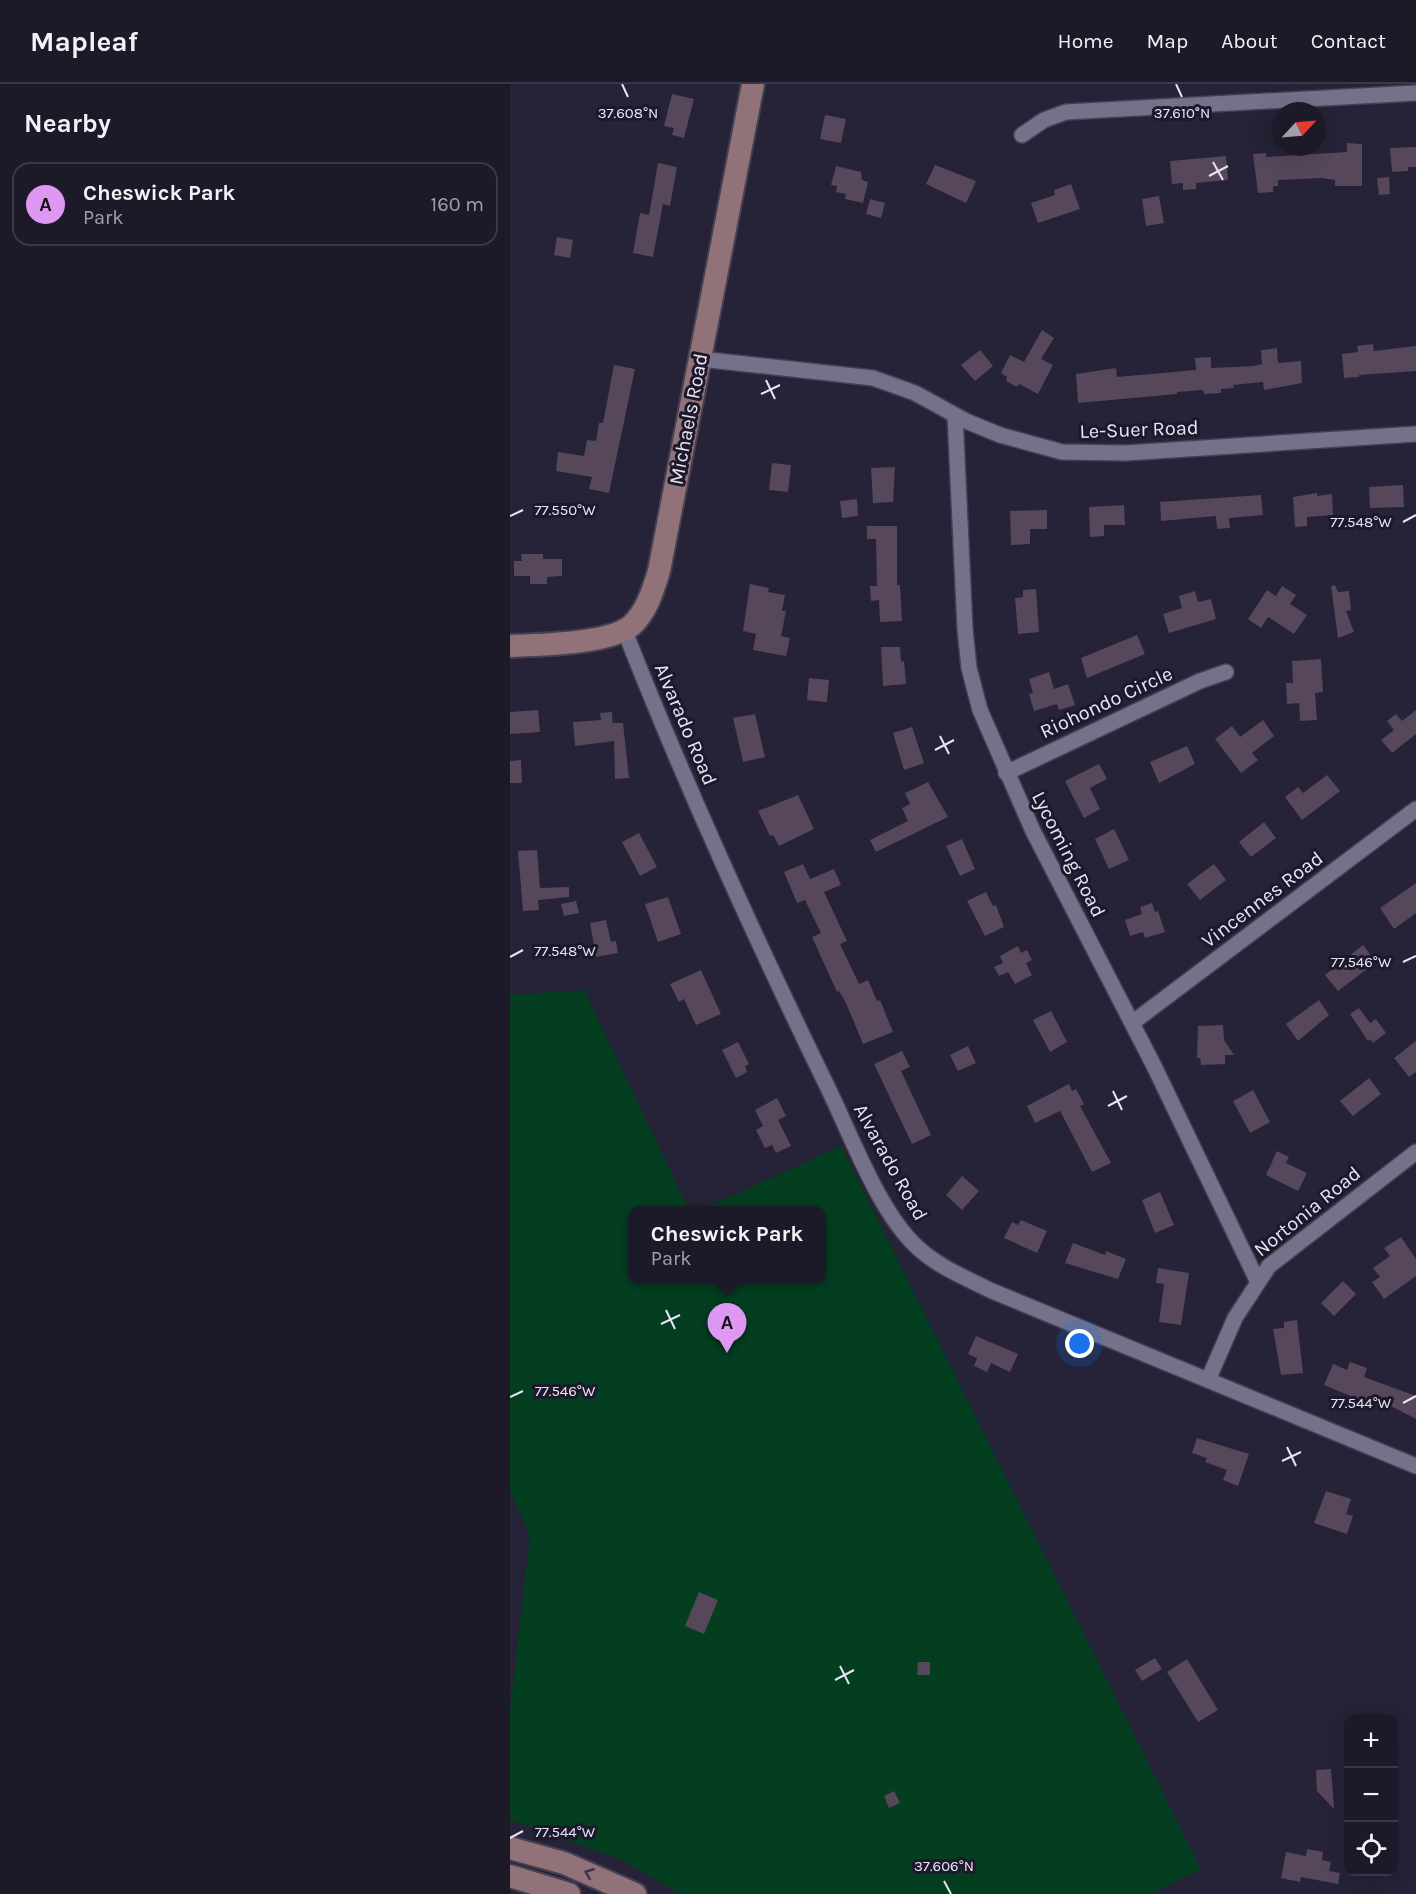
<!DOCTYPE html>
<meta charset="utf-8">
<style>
:root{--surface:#1c1a29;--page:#292735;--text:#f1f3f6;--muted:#a0a1a8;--line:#3a3846;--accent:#de98f3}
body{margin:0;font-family:Karla,sans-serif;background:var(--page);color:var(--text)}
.controls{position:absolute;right:18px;bottom:18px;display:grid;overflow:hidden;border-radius:12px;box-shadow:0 6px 24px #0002}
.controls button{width:54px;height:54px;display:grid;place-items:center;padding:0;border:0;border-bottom:2px solid var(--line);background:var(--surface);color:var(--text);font:30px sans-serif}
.compass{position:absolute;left:762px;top:18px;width:54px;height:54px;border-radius:50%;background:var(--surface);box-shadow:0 6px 24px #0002;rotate:64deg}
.you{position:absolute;left:570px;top:1260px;width:21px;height:21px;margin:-15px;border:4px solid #fff;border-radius:50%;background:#1a73e8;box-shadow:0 0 0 9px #1a73e833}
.badge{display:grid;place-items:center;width:39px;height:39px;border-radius:50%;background:var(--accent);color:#111;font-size:20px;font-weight:700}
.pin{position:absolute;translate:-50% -50px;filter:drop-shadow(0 2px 3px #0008)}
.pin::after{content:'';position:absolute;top:32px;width:21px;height:18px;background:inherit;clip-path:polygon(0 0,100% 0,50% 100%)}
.popup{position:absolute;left:118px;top:1122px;width:198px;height:78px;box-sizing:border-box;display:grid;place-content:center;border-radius:12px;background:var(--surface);filter:drop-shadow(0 2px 4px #0005);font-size:20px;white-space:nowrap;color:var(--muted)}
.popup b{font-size:22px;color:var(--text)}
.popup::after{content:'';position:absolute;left:50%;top:100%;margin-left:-12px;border:12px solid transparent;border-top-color:var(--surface)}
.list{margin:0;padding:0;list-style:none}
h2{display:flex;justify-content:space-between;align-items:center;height:78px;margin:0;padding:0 24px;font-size:26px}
h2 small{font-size:20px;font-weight:400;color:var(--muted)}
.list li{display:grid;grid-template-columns:39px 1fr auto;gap:18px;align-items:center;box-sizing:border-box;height:84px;margin:0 12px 12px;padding:0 12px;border:2px solid var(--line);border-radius:18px}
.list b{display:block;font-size:22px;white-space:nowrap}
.list p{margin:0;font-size:20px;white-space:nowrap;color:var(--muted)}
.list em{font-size:20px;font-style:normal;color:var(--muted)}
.icon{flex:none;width:33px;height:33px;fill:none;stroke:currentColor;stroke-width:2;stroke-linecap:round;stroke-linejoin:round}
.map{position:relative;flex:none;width:906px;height:1810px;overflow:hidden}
header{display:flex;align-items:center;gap:36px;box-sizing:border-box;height:84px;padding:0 30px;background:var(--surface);border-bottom:2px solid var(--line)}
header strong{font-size:28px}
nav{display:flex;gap:33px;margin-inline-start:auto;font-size:21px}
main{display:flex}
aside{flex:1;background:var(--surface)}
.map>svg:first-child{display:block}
</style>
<header>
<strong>Mapleaf</strong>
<nav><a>Home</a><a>Map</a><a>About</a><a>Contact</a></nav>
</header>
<main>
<aside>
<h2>Nearby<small></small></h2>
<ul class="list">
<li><span class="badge">A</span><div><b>Cheswick Park</b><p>Park</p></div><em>160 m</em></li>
</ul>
</aside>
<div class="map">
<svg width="906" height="1810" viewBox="0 0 906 1810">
<rect width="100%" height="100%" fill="#262237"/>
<!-- green -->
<polygon fill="#033e21" points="74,906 179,1126 122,1126 122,1196 312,1196 312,1126 191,1126 331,1062 691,1785 641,1810 170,1810 110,1775 0,1736 0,1626 20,1451 0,1407 0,911"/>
<!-- building -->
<g fill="#56475b">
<polygon points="162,10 184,15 174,54 162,51 164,44 154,42"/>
<polygon points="315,31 336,35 331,59 310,55"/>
<polygon points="837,59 852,60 852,102 825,102 825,96 811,94 768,96 768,102 763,102 763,108 748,109 743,70 756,69 756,73 837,68"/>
<polygon points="906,63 906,83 898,83 898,87 882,88 880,64"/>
<polygon points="716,72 718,96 686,99 686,105 673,106 673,99 662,100 660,77"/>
<polygon points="148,79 167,83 160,122 153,120 143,173 123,169 130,129 139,131"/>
<polygon points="425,81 466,97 456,119 416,100"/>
<polygon points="326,82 351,88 352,96 358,98 353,119 335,115 336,110 326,108 327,102 321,101"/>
<polygon points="879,93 880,110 869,111 867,94"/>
<polygon points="561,100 570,125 528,139 521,119 545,111 544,106"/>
<polygon points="649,112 654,139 636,142 632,115"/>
<polygon points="360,115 375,119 371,134 356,130"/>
<polygon points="47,153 63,156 60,174 44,171"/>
<polygon points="532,246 544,254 531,275 543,281 528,310 509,300 507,303 496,297 497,293 491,289 500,271 514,278"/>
<polygon points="863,260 864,267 906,262 906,287 849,291 849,293 834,294 832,270 848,268 847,262"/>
<polygon points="767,264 768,279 791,277 792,299 754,306 753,298 723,301 724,304 711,305 711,309 694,310 693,306 667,308 667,310 568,319 566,290 606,284 607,293 686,286 685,274 701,273 701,284 744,282 752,280 751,266"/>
<polygon points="470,266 483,282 465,297 451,281"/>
<polygon points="104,281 125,285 99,409 79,405 82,393 46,387 48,368 74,372 77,356 86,357 89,339 93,339"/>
<polygon points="262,379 281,381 278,408 259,406"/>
<polygon points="385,383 383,418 363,419 361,384"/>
<polygon points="893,401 894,423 860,424 859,403"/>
<polygon points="807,409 807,412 822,410 823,431 797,433 797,442 785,443 783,413"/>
<polygon points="751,411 753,431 719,434 720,444 707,445 706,432 651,437 650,418"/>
<polygon points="347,415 348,432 332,434 330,417"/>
<polygon points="614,421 615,441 594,441 594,452 580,453 579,423"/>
<polygon points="537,426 537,445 520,445 520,460 501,461 500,427"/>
<polygon points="357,442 387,442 387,501 390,501 392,537 370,538 369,516 361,517 360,502 367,502 366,455 357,455"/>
<polygon points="11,470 33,470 33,475 52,475 52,492 37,493 37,500 20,500 20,492 4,492 4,477 12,477"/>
<polygon points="240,500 259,504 258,508 275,511 272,527 276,527 271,552 280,554 276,572 243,566 246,550 233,547"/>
<polygon points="825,501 828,508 839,507 841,526 836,527 844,548 828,554 821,502"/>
<polygon points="772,502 786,511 780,520 797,531 784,550 758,533 751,544 738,535 757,506 766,512"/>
<polygon points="526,505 529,548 508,550 505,514 513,513 513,506"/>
<polygon points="685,507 688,518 701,515 706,535 659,549 653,530 672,524 669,512"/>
<polygon points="627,551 635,570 577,594 571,574"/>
<polygon points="371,563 390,563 391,578 394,577 396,600 373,602"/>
<polygon points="811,575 813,608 805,609 807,636 790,637 789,619 777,620 776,599 783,599 782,577"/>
<polygon points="539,588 544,605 558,600 565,621 549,626 547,620 524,627 519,610 523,609 519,595"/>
<polygon points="299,594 319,596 317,618 297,616"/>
<polygon points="28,626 30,648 0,650 0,628"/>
<polygon points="906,626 906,650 882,669 871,656 884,646 877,637 886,630 892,637"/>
<polygon points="102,628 103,645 103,639 113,639 119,694 105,695 104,657 65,662 63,638 91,636 90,629"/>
<polygon points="245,630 255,673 233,678 223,634"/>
<polygon points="753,636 764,652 742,669 748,676 731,689 705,655 722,642 730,653"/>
<polygon points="402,643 414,679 394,686 383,649"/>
<polygon points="677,662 685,680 649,699 640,678"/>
<polygon points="11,676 12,699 0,699 0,677"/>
<polygon points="589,680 597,695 580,704 590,725 574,734 555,697"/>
<polygon points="817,691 830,707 792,736 775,713 788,703 793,709"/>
<polygon points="418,698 438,733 366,768 360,756 398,737 392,724 400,720 395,709"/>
<polygon points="288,711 304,745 269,762 263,751 260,752 248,727"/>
<polygon points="754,738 766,754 741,773 729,758"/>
<polygon points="604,745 619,776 599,785 585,755"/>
<polygon points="129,749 147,783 130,792 112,758"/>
<polygon points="452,755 465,785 450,792 436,762"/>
<polygon points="27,766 30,804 59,803 59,813 28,816 29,826 13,827 8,767"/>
<polygon points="293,780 300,795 324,785 331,801 314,808 337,857 330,860 349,900 358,896 367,917 370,916 383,948 353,960 336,919 329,907 327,908 302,853 311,849 295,816 287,819 274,788"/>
<polygon points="704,780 716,796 690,816 677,800"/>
<polygon points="906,799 906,829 884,845 870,824"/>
<polygon points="476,808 483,822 486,821 494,843 475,852 457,817"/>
<polygon points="158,813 171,850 148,858 135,820"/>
<polygon points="66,817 69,829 54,832 51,820"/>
<polygon points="642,819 645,828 648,827 655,848 635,854 633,848 620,852 615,836 632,830 630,823"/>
<polygon points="96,836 101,858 106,857 108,869 86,873 80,839"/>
<polygon points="853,861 866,878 828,907 815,891"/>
<polygon points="508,862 511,869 517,866 522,876 516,879 522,891 505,900 498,888 489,892 484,883 493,879 490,872"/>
<polygon points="191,886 211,930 186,941 174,915 169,918 160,900"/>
<polygon points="809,916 819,931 788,957 776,940"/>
<polygon points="849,924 860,939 866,935 876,949 863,959 860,955 858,957 840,930"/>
<polygon points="541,927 557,958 540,968 523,936"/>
<polygon points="713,941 714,956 724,971 715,971 715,980 691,981 690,974 687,974 688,942"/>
<polygon points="906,957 906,988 899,993 884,974"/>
<polygon points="228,958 239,980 235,982 237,988 226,994 212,966"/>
<polygon points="458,962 466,979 448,987 440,971"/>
<polygon points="392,967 400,983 391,987 421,1051 402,1060 364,980"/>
<polygon points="859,994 871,1010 843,1032 830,1017"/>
<polygon points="559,1000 562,1007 566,1005 574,1020 570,1022 601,1079 582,1088 550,1027 525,1039 517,1022"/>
<polygon points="743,1006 760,1038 740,1049 723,1017"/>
<polygon points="267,1014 276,1032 268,1036 281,1062 266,1069 262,1061 255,1064 246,1046 253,1042 245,1026"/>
<polygon points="767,1067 779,1073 776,1079 797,1089 788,1107 756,1091"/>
<polygon points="452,1092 469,1107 452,1126 436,1111"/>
<polygon points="650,1108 664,1141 645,1149 632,1116"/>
<polygon points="511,1136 537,1147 527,1169 494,1154 502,1138 508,1141"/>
<polygon points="891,1153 906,1175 906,1192 874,1215 862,1198 870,1193 863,1184 880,1172 874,1164"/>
<polygon points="563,1159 595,1171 596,1167 616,1175 608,1195 555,1179"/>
<polygon points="648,1184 679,1189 671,1241 649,1238 654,1200 646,1199"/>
<polygon points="833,1197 846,1210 824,1232 811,1219"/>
<polygon points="787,1236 793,1289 771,1291 763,1245 774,1244 774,1238"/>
<polygon points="466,1252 508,1270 500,1288 481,1279 477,1288 464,1282 467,1274 458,1270"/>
<polygon points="840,1278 857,1284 854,1293 906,1312 906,1335 863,1313 860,1320 814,1301 823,1280 837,1286"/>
<polygon points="687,1354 739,1370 728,1402 713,1396 717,1386 695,1378 697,1374 682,1369"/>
<polygon points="816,1407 841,1415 836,1430 843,1432 837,1450 804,1439"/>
<polygon points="189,1508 208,1516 194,1550 175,1542"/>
<polygon points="645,1574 652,1585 632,1597 625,1586"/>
<polygon points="677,1575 708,1626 688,1638 657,1588"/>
<polygon points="408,1578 420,1578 420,1591 407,1591"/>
<polygon points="821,1685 824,1725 807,1707 806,1686"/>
<polygon points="384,1707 390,1719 379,1724 374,1712"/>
<polygon points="797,1765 813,1768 812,1776 821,1778 819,1787 830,1789 828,1800 791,1793 790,1798 771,1794 776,1768 796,1772"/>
</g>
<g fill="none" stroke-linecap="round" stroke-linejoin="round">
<defs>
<g id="street">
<polyline points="512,51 534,36 556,28 906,9"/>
<polyline points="190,275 363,294 405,309 456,337 490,351 552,368 616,369 906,350"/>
<polyline points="445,331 455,545 459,584 470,626 523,747 644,982 747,1196"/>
<path d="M114,545c61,156 130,307 203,457 23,47 49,118 84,155 22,24 53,36 81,50l424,175"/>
<polyline points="496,689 690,597 716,588"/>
<polyline points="622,939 906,725"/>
<polyline points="698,1296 725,1234 759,1182 906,1068"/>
</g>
<g id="secondary">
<path d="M0,562c29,-1 100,-2 122,-21 15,-14 21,-35 27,-54l94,-487"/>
<polyline points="0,1764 54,1779 125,1810"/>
<polyline points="0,1792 59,1810"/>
</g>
</defs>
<!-- street casing -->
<use href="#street" stroke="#443f51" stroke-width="18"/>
<!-- secondary casing -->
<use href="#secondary" stroke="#443f51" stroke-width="26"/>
<!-- street -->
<use href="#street" stroke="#75718a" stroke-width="15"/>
<!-- secondary -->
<use href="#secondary" stroke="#917279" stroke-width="22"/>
</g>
<!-- one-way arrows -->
<defs><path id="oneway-chevron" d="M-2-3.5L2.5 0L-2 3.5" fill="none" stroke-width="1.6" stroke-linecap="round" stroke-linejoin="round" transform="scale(1.5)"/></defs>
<use stroke="#403343" href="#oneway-chevron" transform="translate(79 1789) rotate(-158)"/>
<!-- ticks -->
<path fill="none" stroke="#e8e5f3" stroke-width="2" d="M112,0l6,13M666,0l6,13M703,78l10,18M699,92l19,-10M256,296l9,19M251,310l19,-9M0,432l13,-6M893,438l13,-7M430,652l9,18M425,666l19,-10M0,873l13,-7M893,878l13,-6M603,1007l9,19M598,1022l19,-10M156,1226l9,19M151,1240l19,-9M0,1313l13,-6M893,1319l13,-7M777,1363l9,19M772,1377l19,-9M330,1582l9,18M325,1596l19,-10M0,1754l13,-7M434,1797l7,13"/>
<g text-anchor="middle" stroke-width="6" stroke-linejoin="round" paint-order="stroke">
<!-- street labels -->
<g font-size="20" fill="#e8e5f3" stroke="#1d182c">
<text transform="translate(178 335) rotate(-79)" y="7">Michaels Road</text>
<text transform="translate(629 345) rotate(-2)" y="7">Le-Suer Road</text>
<text transform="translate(596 618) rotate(-25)" y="7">Riohondo Circle</text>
<text transform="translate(176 640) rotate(67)" y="7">Alvarado Road</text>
<text transform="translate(559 770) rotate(63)" y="7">Lycoming Road</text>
<text transform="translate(752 815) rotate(-37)" y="7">Vincennes Road</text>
<text transform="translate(381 1078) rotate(61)" y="7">Alvarado Road</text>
<text transform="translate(797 1127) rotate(-39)" y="7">Nortonia Road</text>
</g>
</g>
<g font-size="15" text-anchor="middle" fill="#e8e5f3" stroke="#1d182c" stroke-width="6" stroke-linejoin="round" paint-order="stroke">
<text x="118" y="34">37.608°N</text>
<text x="672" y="34">37.610°N</text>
<text x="55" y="431">77.550°W</text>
<text x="851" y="443">77.548°W</text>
<text x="55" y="872">77.548°W</text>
<text x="851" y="883">77.546°W</text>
<text x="55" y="1312">77.546°W</text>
<text x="851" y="1324">77.544°W</text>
<text x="55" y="1753">77.544°W</text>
<text x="434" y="1787">37.606°N</text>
</g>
</svg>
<div class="controls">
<button>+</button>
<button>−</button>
<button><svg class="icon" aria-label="locate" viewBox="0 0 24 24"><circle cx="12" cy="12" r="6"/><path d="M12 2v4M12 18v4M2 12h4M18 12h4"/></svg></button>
</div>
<svg class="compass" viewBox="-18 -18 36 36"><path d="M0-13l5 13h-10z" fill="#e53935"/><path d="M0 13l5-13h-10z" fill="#a0a1a8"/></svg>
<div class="you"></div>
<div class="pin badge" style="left:217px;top:1269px">A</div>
<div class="popup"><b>Cheswick Park</b>Park</div>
</div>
</main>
